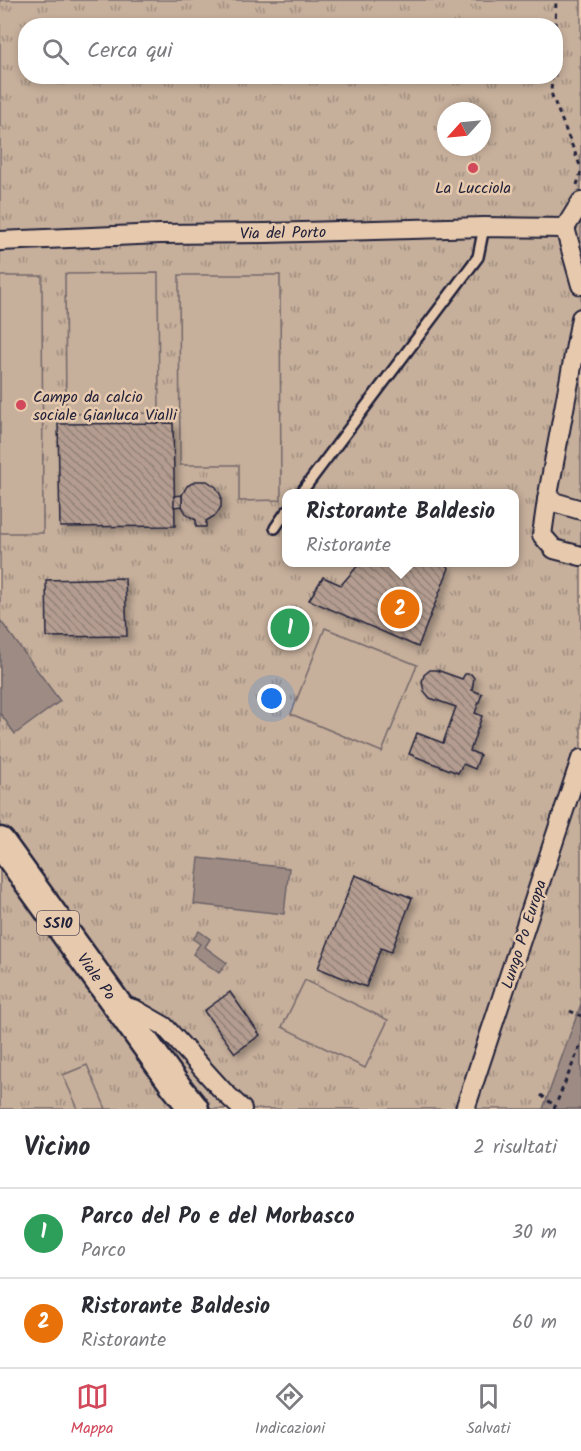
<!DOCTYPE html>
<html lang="it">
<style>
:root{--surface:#fff;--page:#f7f7f7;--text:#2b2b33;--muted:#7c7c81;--line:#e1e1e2;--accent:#d1495b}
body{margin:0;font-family:Kalam,sans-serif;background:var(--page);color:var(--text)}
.compass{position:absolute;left:437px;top:102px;width:54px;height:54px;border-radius:50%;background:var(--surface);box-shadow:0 3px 9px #0003;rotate:243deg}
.you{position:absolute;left:272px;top:699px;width:21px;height:21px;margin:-15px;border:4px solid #fff;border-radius:50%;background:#1a73e8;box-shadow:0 0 0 9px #1a73e833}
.badge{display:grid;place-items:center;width:39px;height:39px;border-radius:50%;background:var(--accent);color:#fff;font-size:20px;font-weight:700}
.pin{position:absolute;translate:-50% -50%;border:3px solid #fff;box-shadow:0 2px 6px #0006}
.popup{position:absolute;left:282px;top:489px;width:237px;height:78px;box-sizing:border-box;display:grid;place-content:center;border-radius:12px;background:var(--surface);filter:drop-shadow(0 2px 4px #0005);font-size:20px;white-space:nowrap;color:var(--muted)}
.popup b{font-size:22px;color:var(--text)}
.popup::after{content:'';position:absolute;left:50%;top:100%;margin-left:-12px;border:12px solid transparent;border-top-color:var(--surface)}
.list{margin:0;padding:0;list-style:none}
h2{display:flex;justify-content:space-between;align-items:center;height:78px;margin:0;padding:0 24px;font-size:26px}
h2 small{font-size:20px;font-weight:400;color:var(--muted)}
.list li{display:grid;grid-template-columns:39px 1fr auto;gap:18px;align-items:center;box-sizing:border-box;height:90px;padding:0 24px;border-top:2px solid var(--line)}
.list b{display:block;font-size:22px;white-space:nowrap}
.list p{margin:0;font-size:20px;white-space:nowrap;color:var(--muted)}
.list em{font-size:20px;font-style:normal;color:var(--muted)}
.icon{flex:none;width:33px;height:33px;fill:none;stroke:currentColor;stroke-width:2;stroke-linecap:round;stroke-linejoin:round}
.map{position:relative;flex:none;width:581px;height:1109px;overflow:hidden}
.search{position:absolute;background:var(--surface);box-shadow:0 3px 9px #0003;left:18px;right:18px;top:18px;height:66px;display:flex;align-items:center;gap:15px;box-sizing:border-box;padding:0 21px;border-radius:24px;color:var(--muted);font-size:22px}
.sheet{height:258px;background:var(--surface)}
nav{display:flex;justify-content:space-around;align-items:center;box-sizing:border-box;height:84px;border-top:2px solid var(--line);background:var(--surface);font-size:16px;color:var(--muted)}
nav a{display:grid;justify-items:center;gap:3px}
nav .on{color:var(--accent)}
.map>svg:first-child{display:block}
</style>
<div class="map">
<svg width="581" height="1109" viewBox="0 0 581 1109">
<defs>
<pattern id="park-tufts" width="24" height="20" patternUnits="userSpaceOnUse" patternTransform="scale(1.5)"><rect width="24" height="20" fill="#c6af9b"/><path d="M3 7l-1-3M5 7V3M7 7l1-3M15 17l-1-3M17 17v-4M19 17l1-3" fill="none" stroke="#a08e80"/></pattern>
<pattern id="building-back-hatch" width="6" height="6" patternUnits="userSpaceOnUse" patternTransform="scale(1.5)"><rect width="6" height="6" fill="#b49d90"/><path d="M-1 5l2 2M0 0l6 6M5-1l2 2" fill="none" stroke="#928077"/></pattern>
<filter id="shadow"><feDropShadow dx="4.5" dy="4.5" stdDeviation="3" flood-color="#0004"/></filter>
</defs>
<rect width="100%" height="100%" fill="#e7caae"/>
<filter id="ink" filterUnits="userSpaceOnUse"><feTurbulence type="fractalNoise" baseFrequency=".0167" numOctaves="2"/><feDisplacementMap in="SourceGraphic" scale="12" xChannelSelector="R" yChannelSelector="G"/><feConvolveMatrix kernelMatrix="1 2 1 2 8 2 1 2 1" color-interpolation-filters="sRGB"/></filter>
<g filter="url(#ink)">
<!-- park -->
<path fill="url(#park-tufts)" stroke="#74686b" stroke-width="1.5" fill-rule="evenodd" d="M0,0h581v1109h-581zM26,26h530v50h-530zM446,111h36v36h-36zM286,494h228v68h-228z"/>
<!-- garden -->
<g fill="#c6af9b" stroke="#74686b" stroke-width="1.5">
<polygon points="158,273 159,413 66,414 65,274"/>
<polygon points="179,275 280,275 281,500 239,501 239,465 180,465"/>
<polygon points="0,276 42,276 43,533 0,533"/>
<polygon points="325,628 417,665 382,752 291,714"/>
<polygon points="305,980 388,1020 365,1068 282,1027"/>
<polygon points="87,1065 106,1109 78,1109 63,1075"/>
</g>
<!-- water -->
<g fill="#9e8c84" stroke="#6c6267" stroke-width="1.5">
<polygon points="0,620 60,701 15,734 0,713"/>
<polygon points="199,858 289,868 284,914 194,904"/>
<polygon points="199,931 210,939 205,947 227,963 219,973 193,954 200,944 193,939"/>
<polygon points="581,1004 581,1109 543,1109"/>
</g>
<!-- building -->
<g fill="url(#building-back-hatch)" stroke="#22223b" stroke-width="1.5" filter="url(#shadow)">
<polygon points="173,423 175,526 60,527 58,424"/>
<polygon points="196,481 207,481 216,487 221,496 221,507 216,515 206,521 206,527 196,527 196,520 187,515 182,506 182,495 187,486"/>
<polygon points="182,495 182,506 174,507 174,496"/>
<polygon points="361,562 442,562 449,568 418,647 309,600 323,577 341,585"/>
<polygon points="125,578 127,636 47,637 46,580"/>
<polygon points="430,670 437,670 462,679 465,674 471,674 474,678 472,690 482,694 475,713 482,716 470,751 480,755 475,769 463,764 458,773 409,754 417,733 443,743 456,707 430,698 424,691 422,682 424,675"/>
<polygon points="355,875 412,898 391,952 381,948 366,987 318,968"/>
<polygon points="230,992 260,1035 235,1053 204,1011"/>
</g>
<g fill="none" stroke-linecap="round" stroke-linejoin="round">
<defs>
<g id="lane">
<polyline points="300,494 478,257 484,227"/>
<polyline points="275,528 286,512"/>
</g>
<g id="street">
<polyline points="565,228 581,285"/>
<polyline points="565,228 581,202"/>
<polyline points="0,241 160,234 266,233 484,227 565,228"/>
<polyline points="581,318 547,500 542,535 554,549 581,556"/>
<polyline points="547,500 581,510"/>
<polyline points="118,1004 136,1010 164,1026 222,1090 242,1109"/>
<polyline points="465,1109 581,759"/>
</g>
<polyline id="primary" points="0,842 175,1085 194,1109"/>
</defs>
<!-- lane casing -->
<use href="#lane" stroke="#22223b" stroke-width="14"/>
<!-- street casing -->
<use href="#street" stroke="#22223b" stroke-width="22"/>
<!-- primary casing -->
<use href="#primary" stroke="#22223b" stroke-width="33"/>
<!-- path -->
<g stroke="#22223b" stroke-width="3" stroke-dasharray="4.5 4.5" stroke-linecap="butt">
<polyline points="555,26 556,0"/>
<polyline points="552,76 551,93 581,168"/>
<polyline points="577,185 581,172"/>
<polyline points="570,1011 581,1016"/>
<polyline points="541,1095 555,1106"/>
<polyline points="554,1109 581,1044"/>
</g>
<!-- lane -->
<use href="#lane" stroke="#e7caae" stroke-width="9"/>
<!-- street -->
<use href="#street" stroke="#e7caae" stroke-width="18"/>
<!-- primary -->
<use href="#primary" stroke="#e7caae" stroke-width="28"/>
</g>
</g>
<!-- markers -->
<g fill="#d1495b" stroke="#e7caae" stroke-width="2">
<circle cx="473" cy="168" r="6"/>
<circle cx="21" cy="405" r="6"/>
</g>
<g text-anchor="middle" stroke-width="5" stroke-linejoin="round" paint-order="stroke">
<!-- shield labels -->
<rect fill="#e7caae" stroke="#5d545e" stroke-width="1.5" x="37" y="911" width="42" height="24" rx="4.5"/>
<g font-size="15" font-weight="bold" fill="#22223b">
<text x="58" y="928">SS10</text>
</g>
<!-- poi labels -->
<g font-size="16" fill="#22223b" stroke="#e7caae">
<text x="473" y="193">La Lucciola</text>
<text x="33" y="402" text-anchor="start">Campo da calcio<tspan x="33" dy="18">sociale Gianluca Vialli</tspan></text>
</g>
<!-- street labels -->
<g font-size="16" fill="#22223b" stroke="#e7caae">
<text transform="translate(283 232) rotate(-1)" y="6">Via del Porto</text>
<text transform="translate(523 934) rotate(-72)" y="6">Lungo Po Europa</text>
<text transform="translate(97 976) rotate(54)" y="6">Viale Po</text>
</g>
</g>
</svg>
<svg class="compass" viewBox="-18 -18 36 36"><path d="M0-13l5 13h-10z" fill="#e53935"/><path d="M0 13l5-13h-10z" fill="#7c7c81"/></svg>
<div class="you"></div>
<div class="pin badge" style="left:290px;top:628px;background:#2e9e5b">1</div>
<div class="pin badge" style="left:400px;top:609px;background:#e8710a">2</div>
<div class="popup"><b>Ristorante Baldesio</b>Ristorante</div>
<div class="search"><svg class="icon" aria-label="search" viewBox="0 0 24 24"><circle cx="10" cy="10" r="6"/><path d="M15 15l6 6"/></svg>Cerca qui</div>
</div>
<section class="sheet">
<h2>Vicino<small>2 risultati</small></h2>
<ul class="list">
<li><span class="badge" style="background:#2e9e5b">1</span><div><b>Parco del Po e del Morbasco</b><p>Parco</p></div><em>30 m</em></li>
<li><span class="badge" style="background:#e8710a">2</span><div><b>Ristorante Baldesio</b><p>Ristorante</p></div><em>60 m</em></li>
</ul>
</section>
<nav>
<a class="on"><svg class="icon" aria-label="map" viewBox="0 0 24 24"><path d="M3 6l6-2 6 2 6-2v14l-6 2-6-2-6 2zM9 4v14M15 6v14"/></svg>Mappa</a>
<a><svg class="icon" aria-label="directions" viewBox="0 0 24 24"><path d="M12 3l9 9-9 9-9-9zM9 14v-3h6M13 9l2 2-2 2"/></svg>Indicazioni</a>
<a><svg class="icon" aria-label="saved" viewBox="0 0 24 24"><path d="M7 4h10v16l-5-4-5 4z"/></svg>Salvati</a>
</nav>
